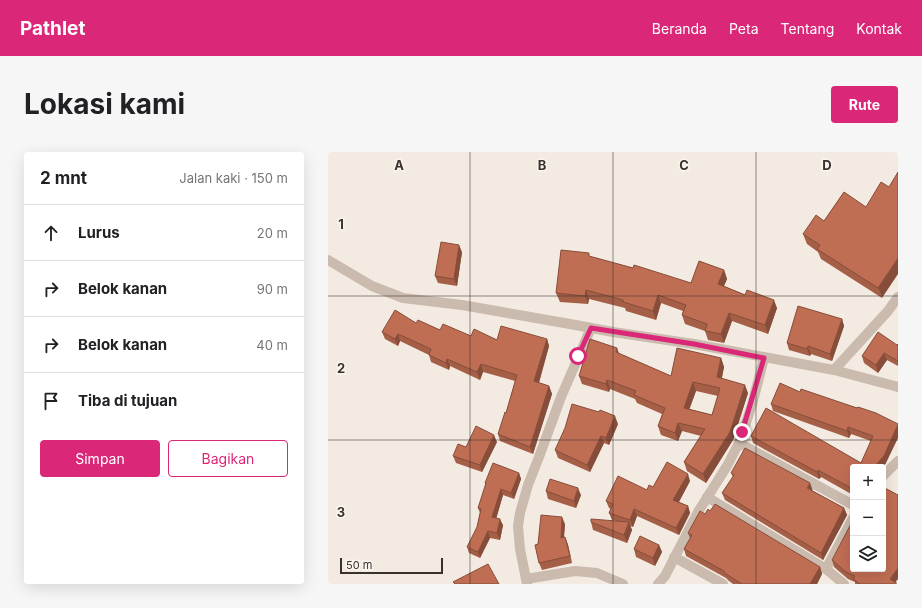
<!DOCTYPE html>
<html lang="id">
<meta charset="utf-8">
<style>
:root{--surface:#fff;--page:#f6f6f6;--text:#202124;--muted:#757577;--line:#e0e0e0;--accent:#db2777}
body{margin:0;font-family:Inter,sans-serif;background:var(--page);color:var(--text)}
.controls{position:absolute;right:12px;bottom:12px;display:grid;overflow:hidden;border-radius:4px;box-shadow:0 4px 16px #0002}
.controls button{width:36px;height:36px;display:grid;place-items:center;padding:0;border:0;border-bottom:1px solid var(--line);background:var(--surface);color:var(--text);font:20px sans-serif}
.scale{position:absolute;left:12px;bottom:10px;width:103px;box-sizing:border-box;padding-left:4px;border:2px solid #3a302c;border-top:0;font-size:11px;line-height:14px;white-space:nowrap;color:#3a302c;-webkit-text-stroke:3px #faf5ef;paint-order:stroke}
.stop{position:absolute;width:12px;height:12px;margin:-9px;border:3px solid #db2777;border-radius:50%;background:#fff}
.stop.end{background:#db2777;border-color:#fff;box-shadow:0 1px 4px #0008}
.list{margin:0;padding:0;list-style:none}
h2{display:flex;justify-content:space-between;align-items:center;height:52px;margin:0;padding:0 16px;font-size:17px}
h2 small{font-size:13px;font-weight:400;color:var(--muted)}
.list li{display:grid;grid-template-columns:26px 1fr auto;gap:12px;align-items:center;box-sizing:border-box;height:56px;padding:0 16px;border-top:1px solid var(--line)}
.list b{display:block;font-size:15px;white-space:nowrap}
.list em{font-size:13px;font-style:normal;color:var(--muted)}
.actions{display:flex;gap:8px;padding:12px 16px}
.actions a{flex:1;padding:9px 0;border:1px solid var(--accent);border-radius:4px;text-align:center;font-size:14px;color:var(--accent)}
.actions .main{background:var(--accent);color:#fff}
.icon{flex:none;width:22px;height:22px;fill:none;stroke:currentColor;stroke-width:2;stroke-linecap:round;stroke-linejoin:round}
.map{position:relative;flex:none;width:570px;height:432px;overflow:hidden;border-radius:4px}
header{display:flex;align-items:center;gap:24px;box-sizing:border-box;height:56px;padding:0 20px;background:var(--accent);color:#fff}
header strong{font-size:19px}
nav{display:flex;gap:22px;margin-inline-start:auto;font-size:14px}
.intro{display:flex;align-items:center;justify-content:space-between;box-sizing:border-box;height:96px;padding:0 24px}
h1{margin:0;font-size:28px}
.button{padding:10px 18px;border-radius:4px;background:var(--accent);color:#fff;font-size:14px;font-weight:700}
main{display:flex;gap:24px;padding:0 24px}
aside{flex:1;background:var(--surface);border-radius:4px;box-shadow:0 4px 16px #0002}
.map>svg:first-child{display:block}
</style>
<header>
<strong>Pathlet</strong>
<nav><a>Beranda</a><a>Peta</a><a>Tentang</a><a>Kontak</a></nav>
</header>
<div class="intro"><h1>Lokasi kami</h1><a class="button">Rute</a></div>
<main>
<aside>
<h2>2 mnt<small>Jalan kaki · 150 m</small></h2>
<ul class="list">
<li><svg class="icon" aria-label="ahead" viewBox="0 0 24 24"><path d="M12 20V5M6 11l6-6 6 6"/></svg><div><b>Lurus</b></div><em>20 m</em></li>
<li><svg class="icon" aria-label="right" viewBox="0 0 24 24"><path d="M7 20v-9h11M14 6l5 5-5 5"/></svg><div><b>Belok kanan</b></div><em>90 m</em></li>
<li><svg class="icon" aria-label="right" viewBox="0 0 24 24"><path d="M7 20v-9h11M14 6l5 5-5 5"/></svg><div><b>Belok kanan</b></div><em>40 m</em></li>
<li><svg class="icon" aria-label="arrive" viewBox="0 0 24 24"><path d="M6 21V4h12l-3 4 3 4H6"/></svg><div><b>Tiba di tujuan</b></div></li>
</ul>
<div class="actions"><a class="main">Simpan</a><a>Bagikan</a></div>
</aside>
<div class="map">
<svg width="570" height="432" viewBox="0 0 570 432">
<rect width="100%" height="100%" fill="#f3ebe2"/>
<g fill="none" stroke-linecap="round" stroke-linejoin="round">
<!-- minor -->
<g stroke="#cbbbae" stroke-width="10">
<polyline points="0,108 44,134 75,146 134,153 242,172 285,180 366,192 506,218 570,235"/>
<polyline points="506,218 560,159 570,145"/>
<polyline points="411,291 525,353"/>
<polyline points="555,324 570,309"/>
<polyline points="379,345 498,417"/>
<polyline points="346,405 395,432"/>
<polyline points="198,427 247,419 269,421 295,432"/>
<polyline points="199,432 192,397 190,374 192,361 200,333 211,305 233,245 263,176"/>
<polyline points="330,432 337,424 370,360 399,314 411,291 424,253 436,206"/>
<polyline points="516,432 498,417 525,366"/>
</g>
</g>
<!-- wall -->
<g fill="#a55f47" fill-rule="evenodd">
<polygon points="516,40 554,146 493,107 490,100 479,92 475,82 496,69"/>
<polygon points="134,100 129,134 110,131 107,124"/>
<polygon points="263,105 363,131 396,118 399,127 396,134 449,156 440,182 404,169 396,191 380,188 377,179 357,172 354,163 355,159 333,151 328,168 298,159 297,156 261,147 260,152 232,150 228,141"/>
<polygon points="514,167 516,174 504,209 483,202 482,204 461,198 459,191"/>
<polygon points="88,171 112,178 143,184 169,188 219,187 221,194 211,231 221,234 224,242 205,302 172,289 170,282 178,261 187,229 155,220 152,228 122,214 121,218 103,210 101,203 72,189 70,194 57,187 54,180"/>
<polygon points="570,192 570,214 559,208 550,221 536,211 534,204 569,193"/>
<path d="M292,202l51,22 50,-18 3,9 -2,11 26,15 -15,47 -27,43 -19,-12 -3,-9 17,-26 -19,-5 -4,10 -17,-6 -3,-9 4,-12 -25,-11 -2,-4 -25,-10 -1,3 -27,-8 -3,-8zM368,239l22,5 -6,19 -23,-6z"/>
<polygon points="472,240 548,261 558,311 555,315 525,315 525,343 493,325 491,327 425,291 423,284 533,311 543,289 523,282 521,286 445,259 443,252"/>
<polygon points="290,272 281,293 276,291 262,320 230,306 227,298"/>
<polygon points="169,290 154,320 128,311 125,304 138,295"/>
<polygon points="191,321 193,327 186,347 175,343 168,366 175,373 172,388 162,386 152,406 141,401 139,395 149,375 152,361 150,356 158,332 157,331"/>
<polygon points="403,321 485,339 516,356 519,363 495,408 397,348 394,341 405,325"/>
<polygon points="362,329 351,350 360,354 362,361 351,383 309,364 305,375 302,374 304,378 299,391 265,378 263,370 288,369 284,368 281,361 283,357 281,356 278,349 319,338"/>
<polygon points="218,339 253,343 248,356 220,347"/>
<polygon points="237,372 236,386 237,385 240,393 244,411 214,418 211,411 210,392"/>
<polygon points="360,381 492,415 494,422 489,432 405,432 401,429 398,426 358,404 356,397 362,386"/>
<polygon points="331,393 334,400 327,414 308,405 306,397"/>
<polygon points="504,408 567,430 570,432 527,432 527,430 520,427 506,415"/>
</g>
<!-- shaded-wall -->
<g fill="#864d3a">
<polygon points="131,93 134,100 129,134 126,127"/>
<polygon points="570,106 570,122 554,146 550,136"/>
<polygon points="396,118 399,127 393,140 390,132"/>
<polygon points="258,138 261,147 260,152 257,144"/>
<polygon points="330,143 333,151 328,168 325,159"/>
<polygon points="446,148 449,156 440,182 437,173"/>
<polygon points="401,161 404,169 396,191 393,182"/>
<polygon points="514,167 516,174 504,209 502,202"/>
<polygon points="70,182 72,189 70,194 67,187"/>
<polygon points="219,187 221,194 209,237 206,229"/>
<polygon points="480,194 483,202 482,204 479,197"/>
<polygon points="289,196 292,204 288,200"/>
<polygon points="556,201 559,208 550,221 548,213"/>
<polygon points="393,206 396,215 392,233 389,225"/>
<polygon points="119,207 122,214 121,218 118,211"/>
<polygon points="153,212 155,220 152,228 149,220"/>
<polygon points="279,228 282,237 281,240 278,232"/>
<polygon points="365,230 368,239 359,264 356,256"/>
<polygon points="417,233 420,241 405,288 378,331 375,322"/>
<polygon points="221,234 224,242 205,302 202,295"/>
<polygon points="287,264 290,272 281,293 278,286"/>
<polygon points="350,271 354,279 350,289 347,281"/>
<polygon points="570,273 570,286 558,311 555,315 546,315"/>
<polygon points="520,275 523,282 521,286 519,279"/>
<polygon points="166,283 169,290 154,320 152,313"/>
<polygon points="273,284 276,291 262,320 259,313"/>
<polygon points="490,318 493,325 491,327 489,320"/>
<polygon points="191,321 193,327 186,347 183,341"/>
<polygon points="360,322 362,329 348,355 345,348"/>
<polygon points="482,331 485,339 479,336"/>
<polygon points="250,336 253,343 248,356 246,349"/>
<polygon points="173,337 175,343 167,371 164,365"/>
<polygon points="360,354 362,361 351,383 348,376"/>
<polygon points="516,356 519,363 495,408 493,401"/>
<polygon points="306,357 309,364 305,375 302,368"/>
<polygon points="234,365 237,372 235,394 233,386"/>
<polygon points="172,367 175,373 172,388 169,381"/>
<polygon points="301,370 304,378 299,391 296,383"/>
<polygon points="160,379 162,386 152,406 150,400"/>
<polygon points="237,385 240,393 244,411 242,404"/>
<polygon points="331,393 334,400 327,414 325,406"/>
<polygon points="492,415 494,422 489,432 482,432"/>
<polygon points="570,416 570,427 566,432 562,427"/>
</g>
<!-- building -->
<g fill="#c06e53" stroke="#864d3a" fill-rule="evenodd">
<polygon points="570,20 570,106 550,136 489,97 492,93 475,82 488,63 496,69 516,40 538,55 553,30 561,35"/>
<polygon points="113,90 131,93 126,127 107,124"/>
<polygon points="233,98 261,101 261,104 305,116 306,113 363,131 371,109 396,118 390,132 417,143 419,138 446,148 437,173 401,161 393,182 377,179 379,172 354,163 358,153 330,143 325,159 295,150 295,148 258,138 257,144 228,141"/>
<polygon points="470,154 514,167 502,202 480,194 479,197 459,191"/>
<polygon points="67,158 88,171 90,168 112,178 115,172 143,184 146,177 169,188 173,174 219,187 206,229 221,234 202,295 170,282 177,260 178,261 189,223 153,212 149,220 119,207 118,211 101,203 103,197 70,182 67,187 54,180"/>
<polygon points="550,180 569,193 570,192 570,209 556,201 548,213 534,204"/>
<path d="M262,187l27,9 -1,4 55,24 6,-28 44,10 -4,19 28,8 -15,47 -27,42 -19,-12 21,-33 -27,-6 -3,10 -17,-7 7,-18 -31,-13 2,-4 -29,-11 -1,4 -27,-8zM365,230l27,6 -8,27 -28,-7z"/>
<polygon points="452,231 472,240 473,237 529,256 530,255 548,261 570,272 556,304 546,315 525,315 525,337 490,318 489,320 423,284 438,256 533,311 545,284 520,275 519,279 443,252"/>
<polygon points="244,252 271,260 272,258 287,264 278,286 273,284 259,313 227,298 237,276"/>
<polygon points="148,274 166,283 152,313 125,304 130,292 138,295"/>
<polygon points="417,296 482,331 479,336 516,356 493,401 394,341 406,323 403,321"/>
<polygon points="339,310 360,322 345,348 360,354 348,376 306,357 302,368 281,361 285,352 278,349 290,324 319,338 321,333 325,335"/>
<polygon points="165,311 191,321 183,341 173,337 164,365 172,367 169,381 160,379 150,400 139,395 149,375 153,357 150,356 158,331 157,331"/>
<polygon points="222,327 250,336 246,349 218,339"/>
<polygon points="555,335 570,343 570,416 562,427 570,432 532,432 525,427 527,424 518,420 504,408 525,368 525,417 555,417"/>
<polygon points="387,352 492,415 482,432 414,432 398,422 396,419 356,397 364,383 360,381 372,359 377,362 380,357 382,359"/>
<polygon points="213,363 234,365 233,386 237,385 242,404 211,411 207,393 210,392"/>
<polygon points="263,367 301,370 296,383 263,370"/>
<polygon points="312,384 331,393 325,406 306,397"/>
<polygon points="160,412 171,432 127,432 125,430"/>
</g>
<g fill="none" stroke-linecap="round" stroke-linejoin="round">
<!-- route -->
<polyline stroke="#db2777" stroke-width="5" points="250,204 263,176 366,192 436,206 414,280"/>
</g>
<!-- grid -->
<path fill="none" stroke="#3a302c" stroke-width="1" stroke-opacity="0.55" d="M142,0v432M285,0v432M428,0v432M0,144h570M0,288h570"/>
<g font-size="13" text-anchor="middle" font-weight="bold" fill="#3a302c" stroke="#faf5ef" stroke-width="3" stroke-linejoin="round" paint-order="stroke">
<text x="71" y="18">A</text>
<text x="214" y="18">B</text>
<text x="356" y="18">C</text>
<text x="499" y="18">D</text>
<text x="13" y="77">1</text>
<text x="13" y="221">2</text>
<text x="13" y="365">3</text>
</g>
</svg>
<div class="controls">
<button>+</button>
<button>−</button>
<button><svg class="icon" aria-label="layers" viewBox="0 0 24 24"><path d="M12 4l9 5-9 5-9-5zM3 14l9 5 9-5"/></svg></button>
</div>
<div class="scale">50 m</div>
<div class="stop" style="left:250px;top:204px"></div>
<div class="stop end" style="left:414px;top:280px"></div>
</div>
</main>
